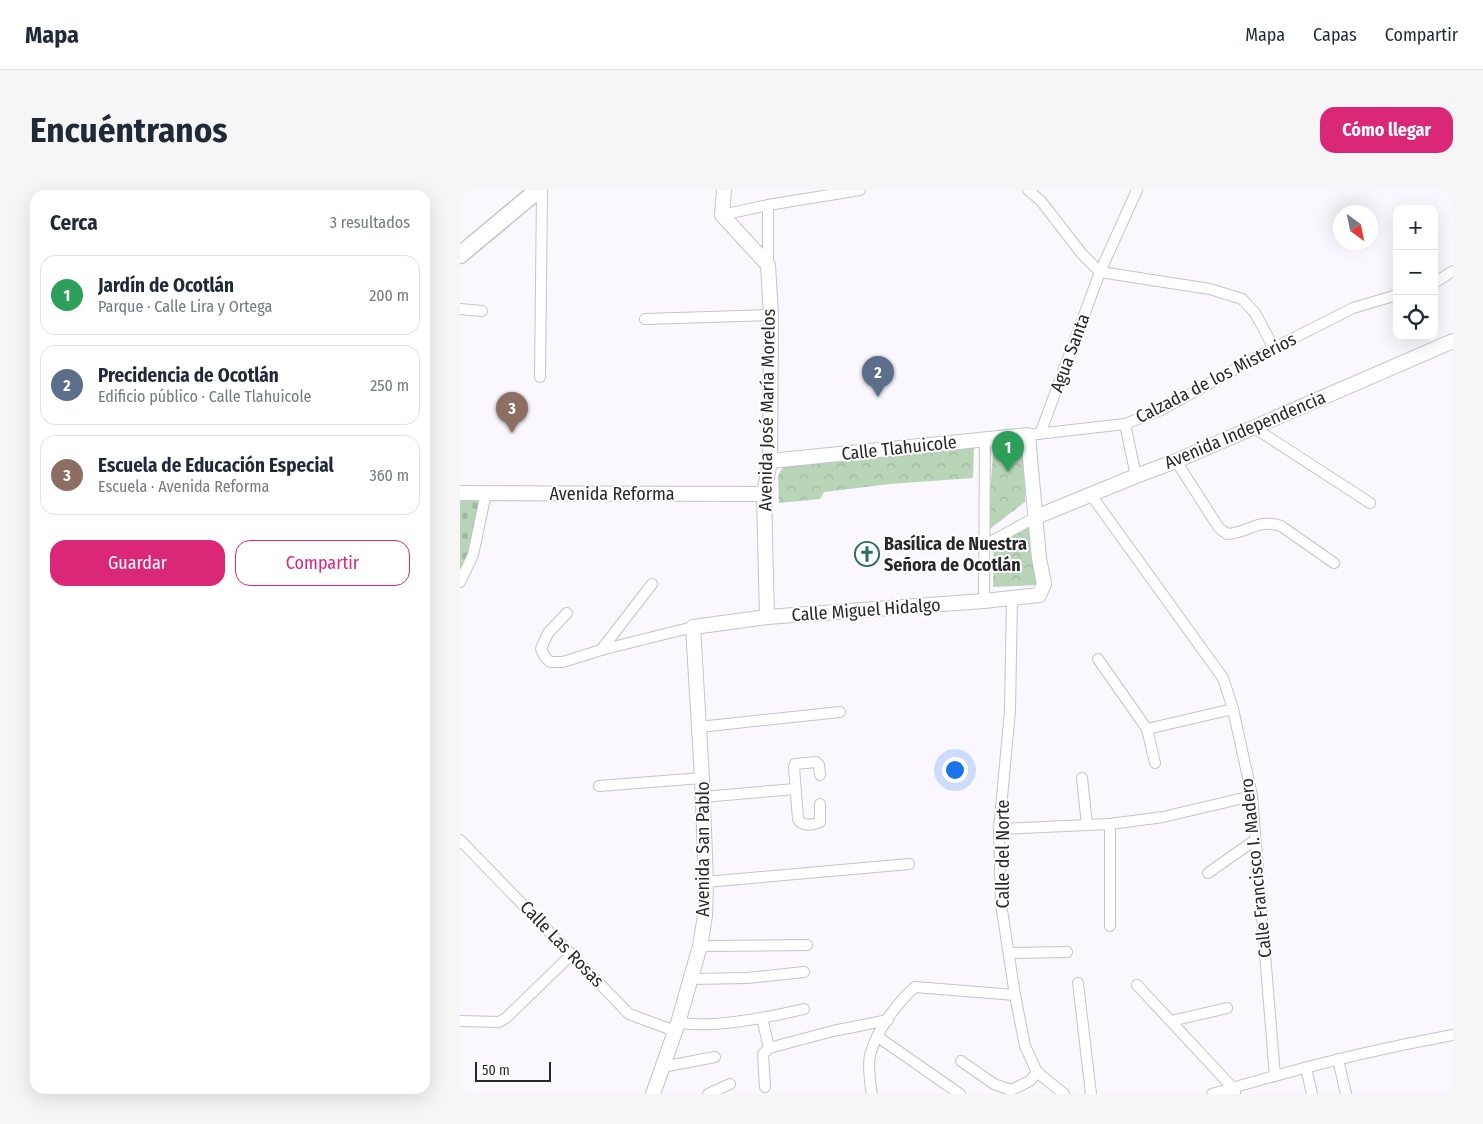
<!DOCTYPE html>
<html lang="es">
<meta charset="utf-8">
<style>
:root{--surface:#fff;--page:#f6f6f7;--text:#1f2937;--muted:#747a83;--line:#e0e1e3;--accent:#db2777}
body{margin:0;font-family:"Fira Sans Condensed",sans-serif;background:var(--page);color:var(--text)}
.controls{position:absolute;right:15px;top:15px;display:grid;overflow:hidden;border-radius:10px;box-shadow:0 5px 20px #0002}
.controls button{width:45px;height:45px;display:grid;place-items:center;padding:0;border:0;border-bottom:1px solid var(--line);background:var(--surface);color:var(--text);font:25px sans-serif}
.compass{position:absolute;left:873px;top:15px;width:45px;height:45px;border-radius:50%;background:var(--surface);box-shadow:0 5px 20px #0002;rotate:147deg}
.scale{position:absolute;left:15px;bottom:12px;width:76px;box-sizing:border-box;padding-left:5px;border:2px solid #29272b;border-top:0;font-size:14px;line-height:18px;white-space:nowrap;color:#29272b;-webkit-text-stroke:4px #fff;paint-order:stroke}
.you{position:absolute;left:494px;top:579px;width:18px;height:18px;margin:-12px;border:4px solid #fff;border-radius:50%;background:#1a73e8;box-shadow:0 0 0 8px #1a73e833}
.badge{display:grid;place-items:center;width:32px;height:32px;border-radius:50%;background:var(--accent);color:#fff;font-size:16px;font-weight:700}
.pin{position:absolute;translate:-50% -41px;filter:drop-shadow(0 1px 2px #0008)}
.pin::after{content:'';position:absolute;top:26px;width:18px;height:15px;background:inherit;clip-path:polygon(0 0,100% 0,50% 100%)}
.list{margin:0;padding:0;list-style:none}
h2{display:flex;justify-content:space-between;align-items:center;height:65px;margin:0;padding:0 20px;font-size:21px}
h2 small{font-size:16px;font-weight:400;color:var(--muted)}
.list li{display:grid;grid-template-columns:32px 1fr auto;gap:15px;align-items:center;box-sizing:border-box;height:80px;margin:0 10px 10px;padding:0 10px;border:1px solid var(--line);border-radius:15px}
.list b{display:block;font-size:19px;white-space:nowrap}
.list p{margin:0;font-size:16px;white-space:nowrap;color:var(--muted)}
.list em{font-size:16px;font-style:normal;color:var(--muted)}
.actions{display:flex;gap:10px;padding:15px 20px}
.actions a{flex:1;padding:11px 0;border:1px solid var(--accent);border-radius:15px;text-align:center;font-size:18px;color:var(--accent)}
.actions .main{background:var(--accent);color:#fff}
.icon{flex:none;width:28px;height:28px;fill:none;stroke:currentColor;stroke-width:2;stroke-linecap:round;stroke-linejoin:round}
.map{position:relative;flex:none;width:993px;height:904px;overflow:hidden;border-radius:15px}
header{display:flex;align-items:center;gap:30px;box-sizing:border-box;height:70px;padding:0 25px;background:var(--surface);border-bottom:1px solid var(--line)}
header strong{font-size:24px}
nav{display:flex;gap:28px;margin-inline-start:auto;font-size:18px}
.intro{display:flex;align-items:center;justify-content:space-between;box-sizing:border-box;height:120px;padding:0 30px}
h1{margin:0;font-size:35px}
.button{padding:12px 22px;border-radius:15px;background:var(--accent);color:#fff;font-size:18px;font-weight:700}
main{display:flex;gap:30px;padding:0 30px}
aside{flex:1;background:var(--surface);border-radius:15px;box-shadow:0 5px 20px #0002}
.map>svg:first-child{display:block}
</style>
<header>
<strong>Mapa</strong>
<nav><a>Mapa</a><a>Capas</a><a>Compartir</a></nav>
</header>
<div class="intro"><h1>Encuéntranos</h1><a class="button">Cómo llegar</a></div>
<main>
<aside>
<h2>Cerca<small>3 resultados</small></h2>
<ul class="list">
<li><span class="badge" style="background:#2e9e5b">1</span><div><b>Jardín de Ocotlán</b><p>Parque · Calle Lira y Ortega</p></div><em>200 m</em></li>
<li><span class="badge" style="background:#5c6f8a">2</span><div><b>Precidencia de Ocotlán</b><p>Edificio público · Calle Tlahuicole</p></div><em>250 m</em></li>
<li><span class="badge" style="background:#8d6e63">3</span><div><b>Escuela de Educación Especial</b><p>Escuela · Avenida Reforma</p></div><em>360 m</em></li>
</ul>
<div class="actions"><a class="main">Guardar</a><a>Compartir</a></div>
</aside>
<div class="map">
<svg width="993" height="904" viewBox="0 0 993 904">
<defs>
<pattern id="cemetery-stones" width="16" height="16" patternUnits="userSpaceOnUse" patternTransform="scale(1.25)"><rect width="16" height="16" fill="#b9d5b8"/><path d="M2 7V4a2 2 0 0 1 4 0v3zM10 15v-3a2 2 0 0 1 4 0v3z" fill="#9fb79e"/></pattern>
<pattern id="park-crowns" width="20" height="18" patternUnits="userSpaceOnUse" patternTransform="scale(1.25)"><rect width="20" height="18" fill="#b9d5b8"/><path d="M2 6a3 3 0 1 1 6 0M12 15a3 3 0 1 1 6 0" fill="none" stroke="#9fb79e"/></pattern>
</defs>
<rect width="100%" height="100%" fill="#faf7ff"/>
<!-- cemetery -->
<polygon fill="url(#cemetery-stones)" points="0,307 22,308 9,361 0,382"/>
<!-- park -->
<g fill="url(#park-crowns)">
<polygon points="566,246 565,312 527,341 534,251"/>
<polygon points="514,253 513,288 430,294 364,302 360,309 319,313 318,286 325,273"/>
<polygon points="568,335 574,335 577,395 533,397 534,355"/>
</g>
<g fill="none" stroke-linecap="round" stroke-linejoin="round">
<defs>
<g id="street">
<polyline points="568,0 581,11 622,64 640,82 750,99 782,109 795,123 814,158"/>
<polyline points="308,15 308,75"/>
<polyline points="262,25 308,15 400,0"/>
<polyline points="974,93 993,81"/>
<polyline points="0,119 22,121"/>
<polyline points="185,129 311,125"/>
<polyline points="80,187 82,0"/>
<polyline points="665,234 676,286"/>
<polyline points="793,237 910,313"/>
<polyline points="580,244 640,82 677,0"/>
<polyline points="568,245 665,234 701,220 814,158 893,118 937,105"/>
<path d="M716,271l43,67 8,6c22,-1 31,-16 54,-8l53,37"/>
<polyline points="631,305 763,488 773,519 792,606 815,886"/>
<polyline points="525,355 576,327"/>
<polyline points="0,392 13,365 26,303"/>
<polyline points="552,407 550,521 539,639 541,714 555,805 565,856 577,882 604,904"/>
<polyline points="524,411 525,249"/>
<polyline points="107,423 88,443 81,459 85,467 90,472 103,472 141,460 233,437"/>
<polyline points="141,460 192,394"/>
<polyline points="638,469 687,539 695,573"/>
<polyline points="239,537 380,522"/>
<polyline points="687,539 773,519"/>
<path d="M360,585l-1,-10 -3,-3 -21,2 -1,3 4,52c4,8 15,6 22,3v-18"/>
<polyline points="622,588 627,635"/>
<polyline points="139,596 242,588"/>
<polyline points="242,607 335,599"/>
<polyline points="539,639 650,634 703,627 792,606"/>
<polyline points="0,650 169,824 215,841"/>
<polyline points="748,683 795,650"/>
<polyline points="246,692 449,674"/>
<polyline points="650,736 650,634"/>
<polyline points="240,756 347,755"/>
<polyline points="549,763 607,762"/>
<polyline points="231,789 287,788 344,782"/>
<polyline points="618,793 631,904"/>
<polyline points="677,795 773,898 775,903"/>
<polyline points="302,828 309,858"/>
<polyline points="0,831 39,832 46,828 112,764"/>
<polyline points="711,831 767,818"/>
<path d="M218,833c12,1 24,2 36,1 30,-2 60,-8 90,-15"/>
<polyline points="418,847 500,904"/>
<polyline points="878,869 886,904"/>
<polyline points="501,871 534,894 551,900 570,891 577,882"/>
<polyline points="202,877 255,867"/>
<polyline points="846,878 852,904"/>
<polyline points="305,897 303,864 309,858 373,841 428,830"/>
<polyline points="248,904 270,894"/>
<path d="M412,904c-2,-9 -4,-30 -2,-39 7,-25 26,-51 45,-68l100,8"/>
<path d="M752,904c79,-24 159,-44 241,-59"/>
</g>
<g id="secondary">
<polyline points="264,0 262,25 308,75 311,125 310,271 304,304 307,427"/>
<polyline points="0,303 304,304"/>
<polyline points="576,327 676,286 716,271 993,151"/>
<polyline points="193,904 218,833 240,756 245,726 246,692 242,588 233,437 307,427 524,411 579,405 584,394 579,368 568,245 310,271"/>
</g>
<polyline id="primary" points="0,65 78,0"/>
</defs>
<!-- street casing -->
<use href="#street" stroke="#c6c3cc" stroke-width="12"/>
<!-- secondary casing -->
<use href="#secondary" stroke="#c6c3cc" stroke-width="16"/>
<!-- primary casing -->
<use href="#primary" stroke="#c6c3cc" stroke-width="19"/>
<!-- street -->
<use href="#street" stroke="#fff" stroke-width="10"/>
<!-- secondary -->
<use href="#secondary" stroke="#fff" stroke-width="14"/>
<!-- primary -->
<use href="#primary" stroke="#fff" stroke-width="16"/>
</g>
<!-- icons -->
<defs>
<symbol id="church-ring" viewBox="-11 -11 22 22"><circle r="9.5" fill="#fff" stroke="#286e62" stroke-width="1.5"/><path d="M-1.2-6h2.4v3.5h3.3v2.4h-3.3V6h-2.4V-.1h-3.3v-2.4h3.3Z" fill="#286e62"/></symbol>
</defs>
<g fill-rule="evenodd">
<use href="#church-ring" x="393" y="350" width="28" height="28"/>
</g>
<g text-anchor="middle" stroke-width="4" stroke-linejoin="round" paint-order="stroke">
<!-- street labels -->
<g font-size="18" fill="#29272b" stroke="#fff">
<text transform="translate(610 163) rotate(-70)" y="6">Agua Santa</text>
<text transform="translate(756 188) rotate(-27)" y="6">Calzada de los Misterios</text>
<text transform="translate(307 220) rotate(-89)" y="6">Avenida José María Morelos</text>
<text transform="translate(785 240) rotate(-23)" y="6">Avenida Independencia</text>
<text transform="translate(439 258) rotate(-6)" y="6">Calle Tlahuicole</text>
<text x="152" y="310">Avenida Reforma</text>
<text transform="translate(406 420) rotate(-4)" y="6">Calle Miguel Hidalgo</text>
<text transform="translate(243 659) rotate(-90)" y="6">Avenida San Pablo</text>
<text transform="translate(543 664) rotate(-90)" y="6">Calle del Norte</text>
<text transform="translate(796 678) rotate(-96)" y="6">Calle Francisco I. Madero</text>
<text transform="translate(102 754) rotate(46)" y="6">Calle Las Rosas</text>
</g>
<!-- poi labels -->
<g font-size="18" font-weight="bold" fill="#29272b" stroke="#fff" text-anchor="start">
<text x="424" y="360">Basílica de Nuestra<tspan x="424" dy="21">Señora de Ocotlán</tspan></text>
</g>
</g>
</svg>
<div class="controls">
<button>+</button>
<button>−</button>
<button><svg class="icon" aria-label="locate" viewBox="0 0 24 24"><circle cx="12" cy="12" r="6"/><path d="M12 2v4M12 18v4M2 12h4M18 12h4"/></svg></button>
</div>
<svg class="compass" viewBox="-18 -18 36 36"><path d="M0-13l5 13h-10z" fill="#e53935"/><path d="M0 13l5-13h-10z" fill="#747a83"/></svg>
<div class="scale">50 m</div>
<div class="you"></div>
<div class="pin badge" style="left:548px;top:282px;background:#2e9e5b">1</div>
<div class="pin badge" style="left:418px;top:207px;background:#5c6f8a">2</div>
<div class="pin badge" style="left:52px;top:243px;background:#8d6e63">3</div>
</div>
</main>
